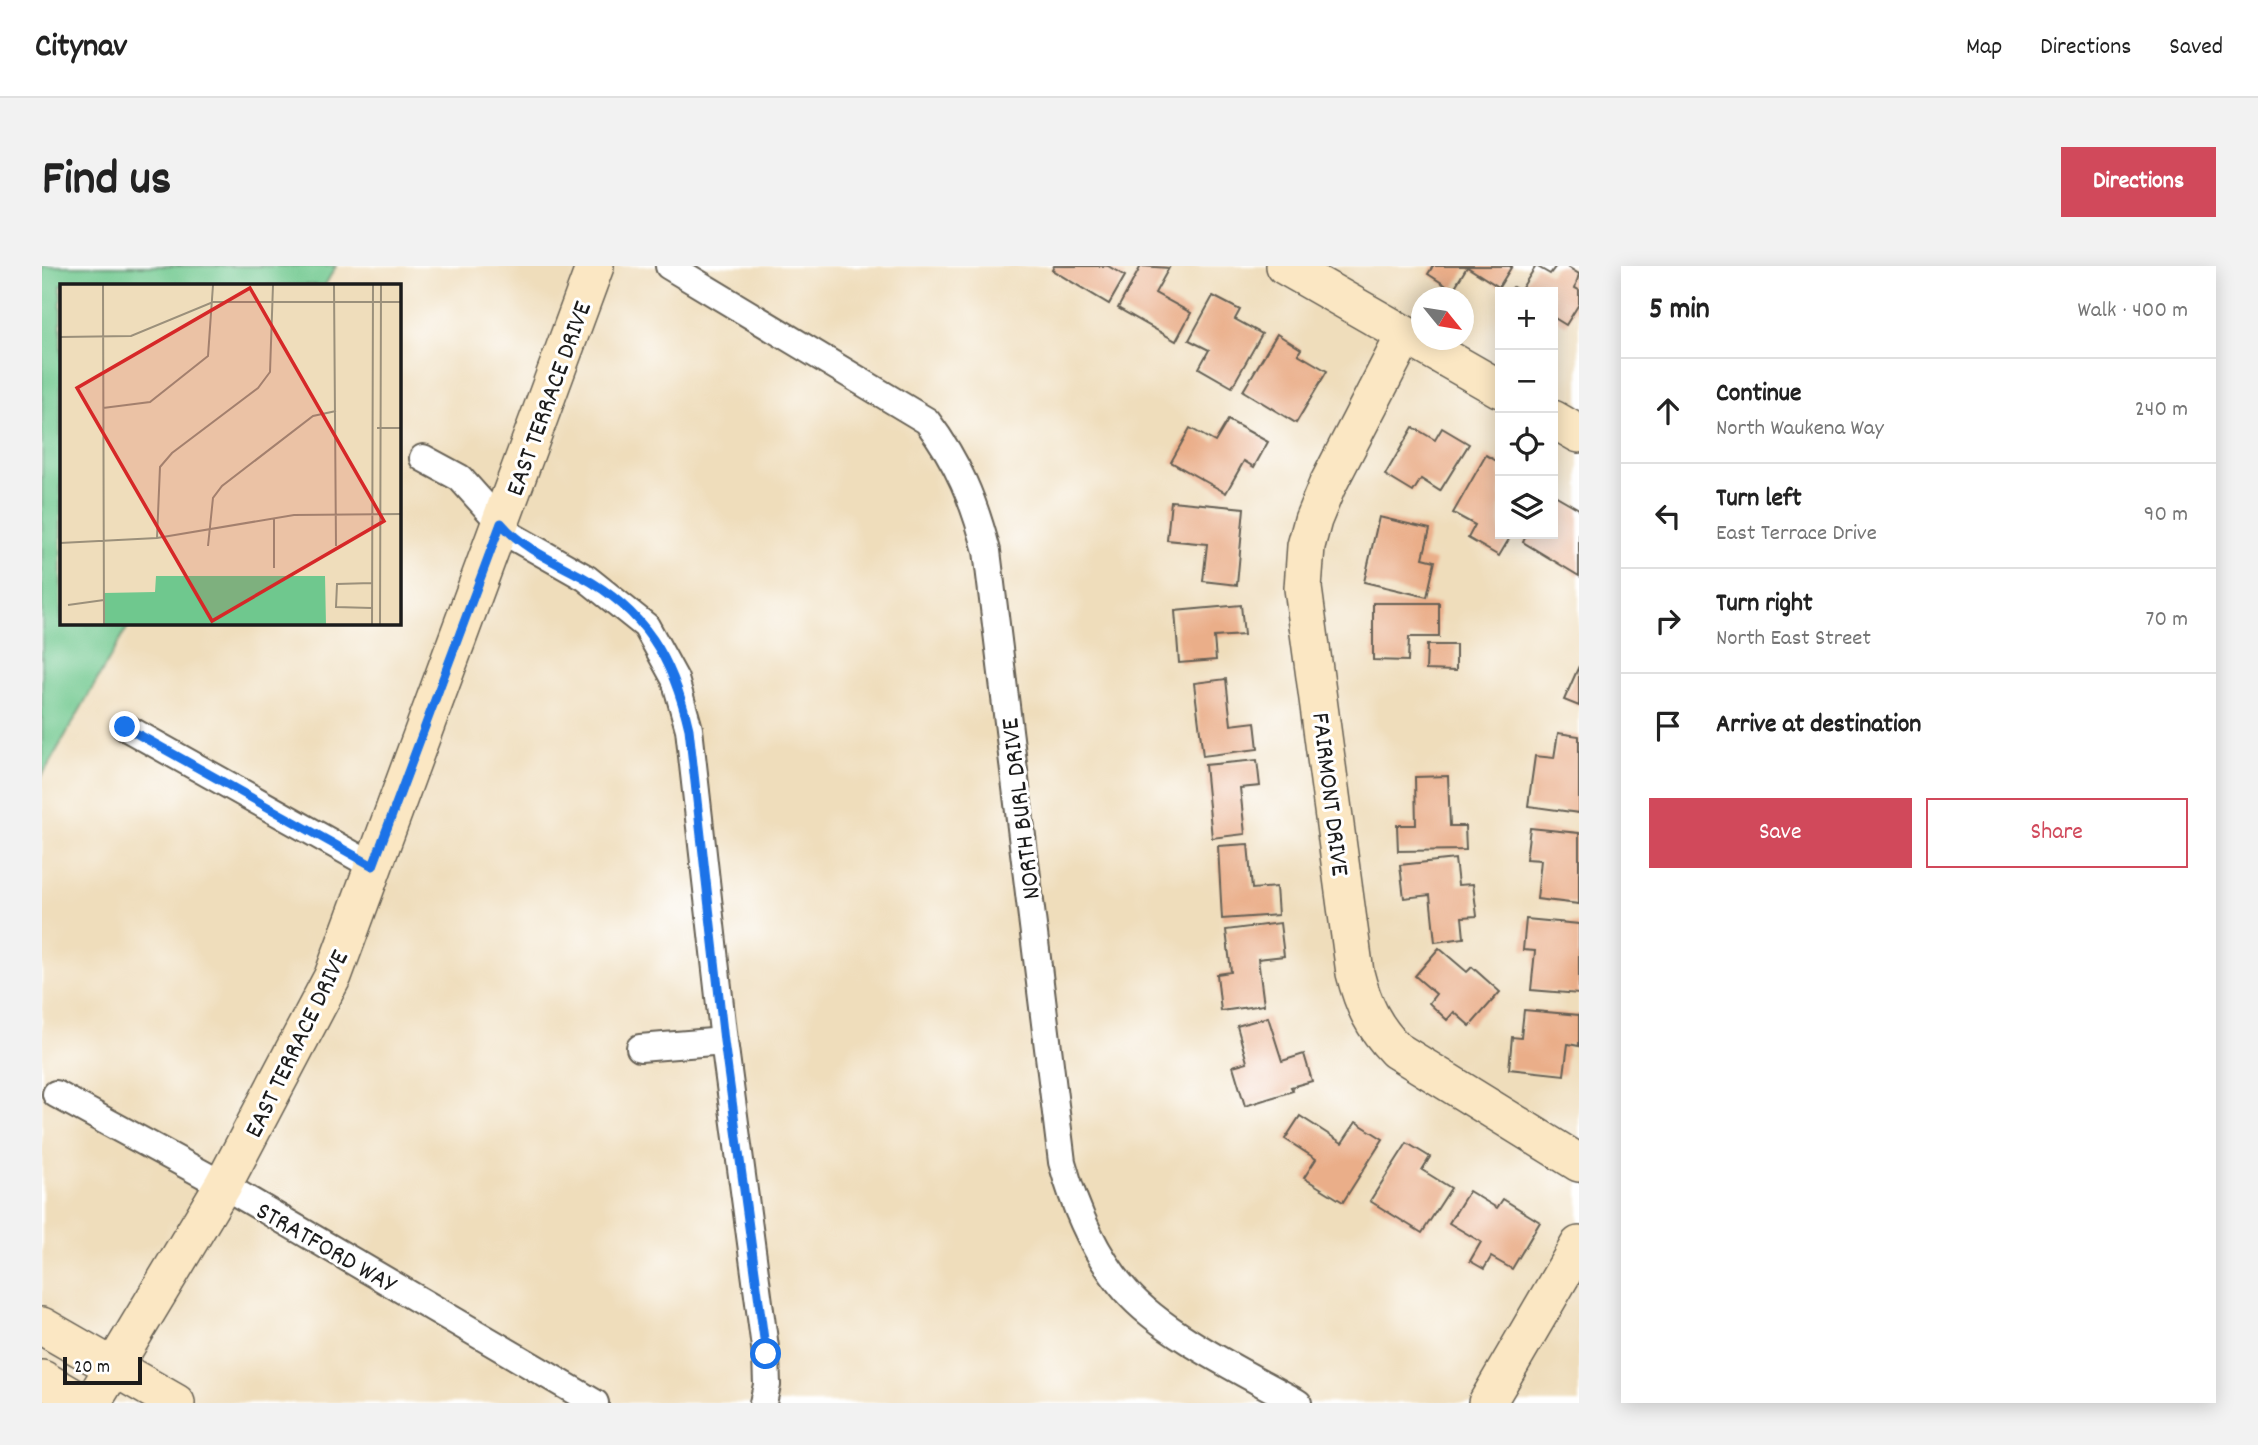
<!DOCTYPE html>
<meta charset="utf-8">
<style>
:root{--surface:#fff;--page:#f2f2f2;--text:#222;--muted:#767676;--line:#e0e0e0;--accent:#d1495b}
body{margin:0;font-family:Dekko,sans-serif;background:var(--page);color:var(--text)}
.controls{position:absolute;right:21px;top:21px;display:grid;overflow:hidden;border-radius:0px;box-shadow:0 4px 18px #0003}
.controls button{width:63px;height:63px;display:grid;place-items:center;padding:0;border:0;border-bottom:2px solid var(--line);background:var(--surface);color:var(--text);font:35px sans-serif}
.compass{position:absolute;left:1369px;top:21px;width:63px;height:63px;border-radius:50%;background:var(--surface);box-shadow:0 4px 18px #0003;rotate:120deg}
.scale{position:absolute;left:21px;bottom:18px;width:79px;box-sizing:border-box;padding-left:7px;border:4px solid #1c1c1c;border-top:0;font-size:19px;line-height:24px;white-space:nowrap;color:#1c1c1c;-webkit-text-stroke:5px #fff;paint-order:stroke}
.stop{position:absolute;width:21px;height:21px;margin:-16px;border:5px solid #1a73e8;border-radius:50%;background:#fff}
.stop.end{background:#1a73e8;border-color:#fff;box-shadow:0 2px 7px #0008}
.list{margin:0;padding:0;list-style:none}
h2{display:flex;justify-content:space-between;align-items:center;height:91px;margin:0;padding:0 28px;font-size:30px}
h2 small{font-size:23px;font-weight:400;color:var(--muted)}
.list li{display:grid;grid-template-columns:46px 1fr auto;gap:21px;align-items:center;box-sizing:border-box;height:105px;padding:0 28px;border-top:2px solid var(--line)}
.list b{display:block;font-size:26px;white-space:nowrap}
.list p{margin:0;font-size:23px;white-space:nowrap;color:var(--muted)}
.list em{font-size:23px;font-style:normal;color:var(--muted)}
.actions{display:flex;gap:14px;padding:21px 28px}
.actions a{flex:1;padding:16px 0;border:2px solid var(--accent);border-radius:0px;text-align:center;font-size:24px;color:var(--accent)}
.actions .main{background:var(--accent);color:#fff}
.icon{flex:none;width:38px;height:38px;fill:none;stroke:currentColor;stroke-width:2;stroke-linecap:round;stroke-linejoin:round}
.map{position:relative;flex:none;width:1537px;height:1137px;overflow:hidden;border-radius:0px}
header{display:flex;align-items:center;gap:42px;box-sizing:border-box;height:98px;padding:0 35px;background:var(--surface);border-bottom:2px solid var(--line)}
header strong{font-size:33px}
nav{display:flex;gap:38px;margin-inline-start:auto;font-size:24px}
.intro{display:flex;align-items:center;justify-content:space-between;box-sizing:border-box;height:168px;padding:0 42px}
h1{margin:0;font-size:49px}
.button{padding:18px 32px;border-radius:0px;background:var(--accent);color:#fff;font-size:24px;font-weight:700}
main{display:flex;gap:42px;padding:0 42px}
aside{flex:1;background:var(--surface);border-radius:0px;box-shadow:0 4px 18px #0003}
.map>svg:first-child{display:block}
</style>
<header>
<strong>Citynav</strong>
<nav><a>Map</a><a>Directions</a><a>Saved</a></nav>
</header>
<div class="intro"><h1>Find us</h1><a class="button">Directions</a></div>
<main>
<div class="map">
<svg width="1537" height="1137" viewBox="0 0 1537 1137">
<rect width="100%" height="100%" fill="#fff"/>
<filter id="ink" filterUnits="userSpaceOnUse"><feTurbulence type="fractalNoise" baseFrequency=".0143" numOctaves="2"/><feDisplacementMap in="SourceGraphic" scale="14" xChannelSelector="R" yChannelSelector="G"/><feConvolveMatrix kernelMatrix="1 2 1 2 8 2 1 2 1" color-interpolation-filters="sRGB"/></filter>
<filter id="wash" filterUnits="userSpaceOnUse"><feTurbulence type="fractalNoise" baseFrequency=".00686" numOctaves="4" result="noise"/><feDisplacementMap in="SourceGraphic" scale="28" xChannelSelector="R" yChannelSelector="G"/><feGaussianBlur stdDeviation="1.57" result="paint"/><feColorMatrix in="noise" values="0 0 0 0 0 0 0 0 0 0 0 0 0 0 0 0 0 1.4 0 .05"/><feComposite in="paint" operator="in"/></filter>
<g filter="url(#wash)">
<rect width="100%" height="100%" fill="#efddbb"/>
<!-- green -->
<polygon fill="#6fc88e" stroke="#467255" stroke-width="2" points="0,0 294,0 283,19 19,19 19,357 88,357 0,510"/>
<g id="blocks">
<!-- building -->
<g fill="#eaae89">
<polygon points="1012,0 1066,0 1083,10 1067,38 1010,4"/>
<polygon points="1099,0 1127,2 1113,27 1149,47 1134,75 1076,42"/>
<polygon points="1391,0 1470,0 1457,21 1425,1 1411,24 1386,8"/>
<polygon points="1494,0 1508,8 1514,0 1524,0 1537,8 1533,22 1537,24 1537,38 1524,59 1511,51 1511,26 1467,26 1471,21 1478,25"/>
<polygon points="1171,30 1198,44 1193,53 1220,68 1190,121 1157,102 1167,84 1147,74"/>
<polygon points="1235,68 1259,83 1256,88 1285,105 1254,157 1201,125"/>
<polygon points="1186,154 1226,176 1212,201 1202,195 1184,227 1129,196 1148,162 1173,176"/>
<polygon points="1371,161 1393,174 1400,162 1427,178 1398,225 1379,213 1371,226 1343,209"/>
<polygon points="1444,189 1458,197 1458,268 1470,268 1457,290 1426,272 1433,259 1411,247"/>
<polygon points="1511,228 1537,243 1537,310 1481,276 1485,268 1511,268"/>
<polygon points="1129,235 1202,242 1195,319 1161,315 1165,278 1125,274"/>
<polygon points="1337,251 1388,263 1381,292 1393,295 1385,331 1322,316"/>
<polygon points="1331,337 1397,337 1397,371 1367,371 1366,395 1331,394"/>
<polygon points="1199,339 1202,369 1172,371 1174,394 1137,397 1133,345"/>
<polygon points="1385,379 1414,379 1414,405 1384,404"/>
<polygon points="1537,400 1537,440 1522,434"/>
<polygon points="1184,413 1189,459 1213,456 1216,483 1161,490 1152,417"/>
<polygon points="1516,467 1537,470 1537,547 1486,540 1493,490 1512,492"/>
<polygon points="1215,494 1218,520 1198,522 1203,568 1170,572 1163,499"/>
<polygon points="1406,510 1408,560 1423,560 1424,584 1356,585 1355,559 1374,559 1373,511"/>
<polygon points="1488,562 1537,567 1537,638 1495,633 1499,594 1484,593"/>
<polygon points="1206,578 1210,623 1234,621 1236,649 1180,653 1176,580"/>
<polygon points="1413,593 1416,619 1431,618 1435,650 1420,651 1422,672 1393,676 1388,629 1362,632 1358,599"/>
<polygon points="1484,653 1537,658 1537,728 1489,724 1493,685 1481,684"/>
<polygon points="1238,657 1242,690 1216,693 1222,739 1179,745 1175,708 1189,706 1184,664"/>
<polygon points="1397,682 1425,706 1430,701 1458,726 1428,760 1412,746 1405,754 1387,737 1394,728 1373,710"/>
<polygon points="1482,744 1537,749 1537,780 1526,778 1522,809 1467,803 1470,771 1479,772"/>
<polygon points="1226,751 1240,795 1262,788 1270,815 1249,821 1251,825 1203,840 1191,800 1205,796 1195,760"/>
<polygon points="1258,850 1300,877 1314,856 1341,873 1301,936 1262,912 1274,893 1243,873"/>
<polygon points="1365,877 1388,891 1380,904 1409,922 1380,967 1328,935"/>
<polygon points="1427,925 1455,942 1461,933 1498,956 1470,1003 1449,991 1442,1003 1428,995 1439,976 1407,957"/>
</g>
</g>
</g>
<g filter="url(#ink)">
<use href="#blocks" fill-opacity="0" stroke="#666054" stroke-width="2"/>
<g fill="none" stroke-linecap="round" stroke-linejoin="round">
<defs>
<g id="street">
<path d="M627,0l258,155c31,41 47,80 60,130l75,611c13,47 32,92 64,129 38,44 121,83 172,112"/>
<polyline points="381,192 418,212 470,270 544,312 604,360 633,413 647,463 682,775 724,1089 725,1119 721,1137"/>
<polyline points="83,461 331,600"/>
<polyline points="598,782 682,775"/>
<polyline points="14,828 181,919 553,1137"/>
</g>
<g id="secondary">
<polyline points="1243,0 1458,123"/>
<path d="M1363,69l-78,151 -14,34 -7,26 -3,42 52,385c8,32 18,53 41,77l183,113"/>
<polyline points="1511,153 1537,168"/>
<polyline points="0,1060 134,1137"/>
<polyline points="0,1113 41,1137"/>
<polyline points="50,1137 181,919 291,710 553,0"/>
<polyline points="1445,1137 1537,979"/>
</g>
</defs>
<!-- street casing -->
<use href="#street" stroke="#666054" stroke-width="30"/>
<!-- secondary casing -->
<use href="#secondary" stroke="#666054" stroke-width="40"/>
<!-- street -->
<use href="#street" stroke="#fff" stroke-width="26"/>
<!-- secondary -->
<use href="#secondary" stroke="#fbe7c3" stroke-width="37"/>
</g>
</g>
<g fill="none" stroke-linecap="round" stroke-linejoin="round" filter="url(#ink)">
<!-- route -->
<path stroke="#1a73e8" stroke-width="9" d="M83,461l248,139 128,-343c21,25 52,38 80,53 64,35 92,83 108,153l35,312 42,313"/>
</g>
<g text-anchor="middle" stroke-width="6" stroke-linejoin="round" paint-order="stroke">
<!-- street labels -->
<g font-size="26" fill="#1c1c1c" stroke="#fff">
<text transform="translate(505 132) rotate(-70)" y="9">EAST TERRACE DRIVE</text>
<text transform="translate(1290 528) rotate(83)" y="9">FAIRMONT DRIVE</text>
<text transform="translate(977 543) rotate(-97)" y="9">NORTH BURL DRIVE</text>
<text transform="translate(253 777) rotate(-64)" y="9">EAST TERRACE DRIVE</text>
<text transform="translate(285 980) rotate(30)" y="9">STRATFORD WAY</text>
</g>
</g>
<!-- overview -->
<g transform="translate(18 18)">
<rect width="341" height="341" fill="#efddbb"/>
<path d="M96,292h169l1,49h-222v-32l51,-1z" fill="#6fc88e"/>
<path fill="none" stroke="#9b907b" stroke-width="2" d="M43,1l1,340M274,1l2,261M0,53l71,-1 82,-34h189M43,124l47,-6 58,-46 5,-71M317,144h25M214,234v50M97,254l3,-71 12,-14 86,-65 12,-16 3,-87M0,259l97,-5 137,-23 108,-1M148,262l5,-48 9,-12 91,-70 23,-5M312,299l-35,1 -1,23 36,1M8,321l36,-5M312,341l1,-340M320,341l1,-340"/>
<path fill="#d62828" fill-opacity="0.15" stroke="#d62828" stroke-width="3.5" d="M190,4l134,233 -172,100 -135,-233z"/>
<rect width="341" height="341" fill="none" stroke="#1c1c1c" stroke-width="3.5"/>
</g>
</svg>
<div class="controls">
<button>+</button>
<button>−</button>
<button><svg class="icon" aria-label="locate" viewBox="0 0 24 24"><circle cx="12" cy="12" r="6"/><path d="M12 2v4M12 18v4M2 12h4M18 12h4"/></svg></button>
<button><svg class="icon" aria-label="layers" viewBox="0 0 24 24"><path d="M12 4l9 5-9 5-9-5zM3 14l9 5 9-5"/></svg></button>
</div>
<svg class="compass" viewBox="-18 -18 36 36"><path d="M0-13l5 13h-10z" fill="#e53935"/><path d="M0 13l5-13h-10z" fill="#767676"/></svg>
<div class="scale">20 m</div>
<div class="stop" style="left:724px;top:1088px"></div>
<div class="stop end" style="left:83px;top:461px"></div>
</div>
<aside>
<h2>5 min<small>Walk · 400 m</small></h2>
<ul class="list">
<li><svg class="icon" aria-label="ahead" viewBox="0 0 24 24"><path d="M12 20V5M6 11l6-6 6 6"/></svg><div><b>Continue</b><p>North Waukena Way</p></div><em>240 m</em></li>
<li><svg class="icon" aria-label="left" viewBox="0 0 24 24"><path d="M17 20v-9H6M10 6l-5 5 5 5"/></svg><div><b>Turn left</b><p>East Terrace Drive</p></div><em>90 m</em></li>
<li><svg class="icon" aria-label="right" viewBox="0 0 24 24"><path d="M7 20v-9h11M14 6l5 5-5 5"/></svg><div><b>Turn right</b><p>North East Street</p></div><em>70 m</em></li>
<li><svg class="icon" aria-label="arrive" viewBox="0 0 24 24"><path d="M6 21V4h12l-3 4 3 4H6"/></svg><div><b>Arrive at destination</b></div></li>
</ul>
<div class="actions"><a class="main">Save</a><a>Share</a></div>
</aside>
</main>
